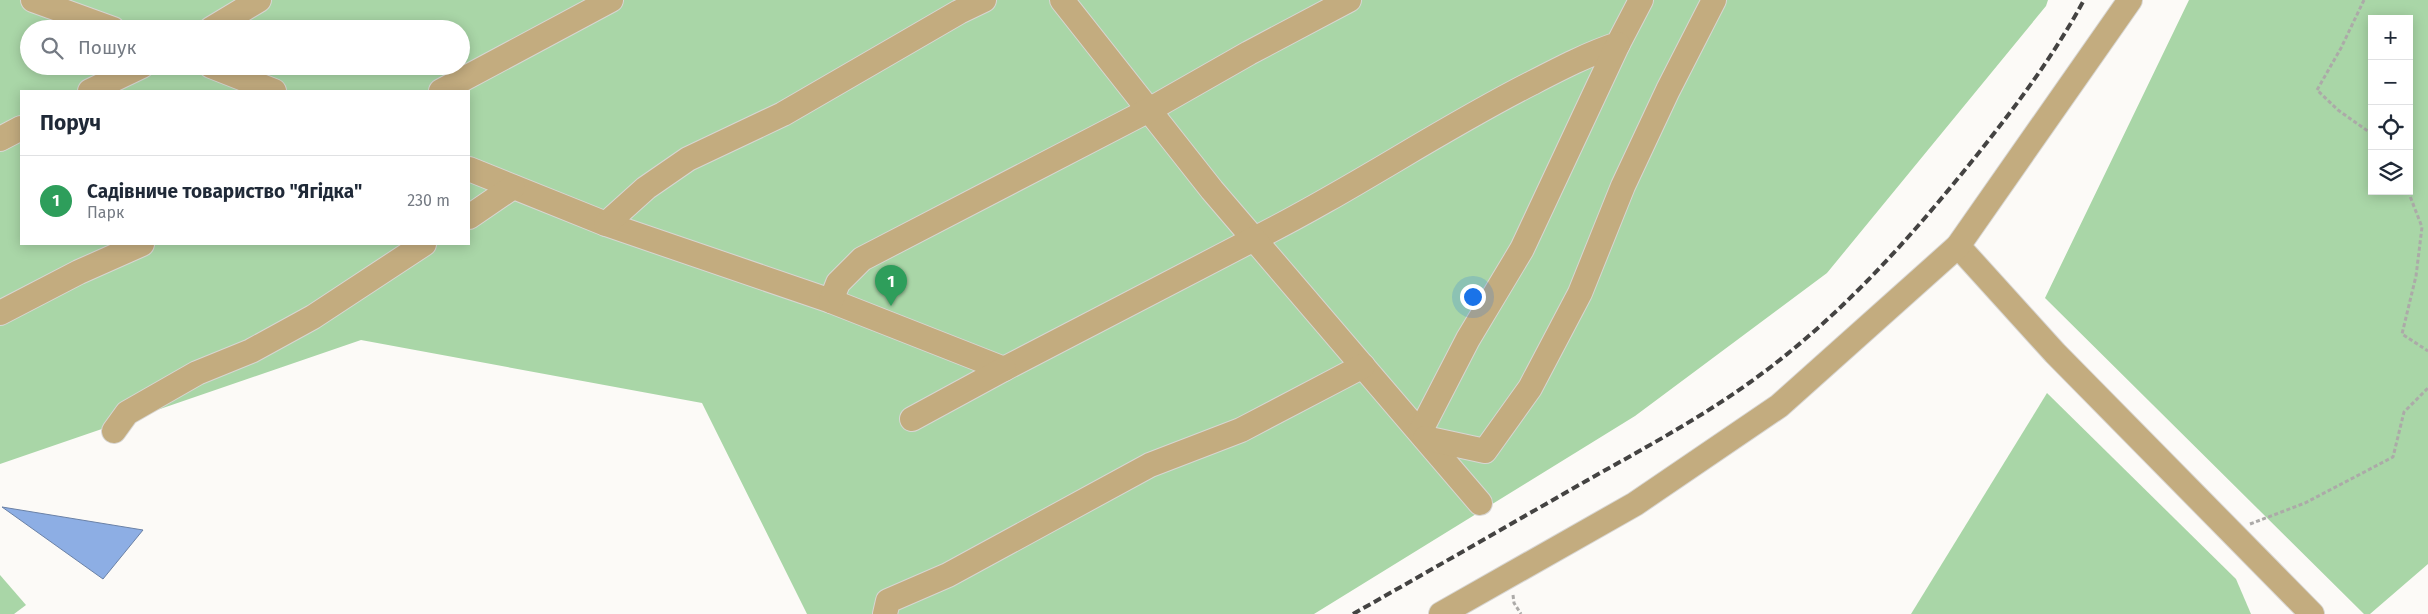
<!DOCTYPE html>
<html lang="uk">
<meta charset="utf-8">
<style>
:root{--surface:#fff;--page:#f2f2f3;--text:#1f2937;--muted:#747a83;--line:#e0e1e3;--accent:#398079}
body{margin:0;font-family:"Fira Sans",sans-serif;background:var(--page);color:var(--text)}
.controls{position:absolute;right:15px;top:15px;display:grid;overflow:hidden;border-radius:0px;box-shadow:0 2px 12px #0003}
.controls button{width:45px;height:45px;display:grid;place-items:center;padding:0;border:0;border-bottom:1px solid var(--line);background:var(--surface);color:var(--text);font:25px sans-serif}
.you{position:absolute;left:1472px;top:296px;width:18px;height:18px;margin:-12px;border:4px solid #fff;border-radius:50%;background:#1a73e8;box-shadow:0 0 0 8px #1a73e833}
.badge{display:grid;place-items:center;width:32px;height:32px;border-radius:50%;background:var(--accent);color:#fff;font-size:16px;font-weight:700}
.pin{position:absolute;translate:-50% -41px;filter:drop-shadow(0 1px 2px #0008)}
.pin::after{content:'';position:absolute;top:26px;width:18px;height:15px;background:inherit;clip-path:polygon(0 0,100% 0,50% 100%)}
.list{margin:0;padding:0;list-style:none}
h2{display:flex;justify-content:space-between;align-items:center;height:65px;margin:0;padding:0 20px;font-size:21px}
h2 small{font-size:16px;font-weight:400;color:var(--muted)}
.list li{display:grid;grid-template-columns:32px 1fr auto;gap:15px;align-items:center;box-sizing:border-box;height:90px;padding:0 20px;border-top:1px solid var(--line)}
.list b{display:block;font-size:19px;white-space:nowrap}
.list p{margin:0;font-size:16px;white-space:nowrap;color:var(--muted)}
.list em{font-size:16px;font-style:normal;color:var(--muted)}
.icon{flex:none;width:28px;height:28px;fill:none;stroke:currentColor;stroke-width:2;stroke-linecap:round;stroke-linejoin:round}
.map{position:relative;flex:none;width:2428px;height:614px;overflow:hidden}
.search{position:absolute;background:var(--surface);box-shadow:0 2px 12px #0003;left:20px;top:20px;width:450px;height:55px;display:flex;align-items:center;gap:12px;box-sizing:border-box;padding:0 18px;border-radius:28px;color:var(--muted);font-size:19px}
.panel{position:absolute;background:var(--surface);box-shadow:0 2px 12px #0003;left:20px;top:90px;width:450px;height:155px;border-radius:0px}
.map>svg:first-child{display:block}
</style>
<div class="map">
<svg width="2428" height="614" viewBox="0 0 2428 614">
<rect width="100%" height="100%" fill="#fcfaf7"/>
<!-- green -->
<g fill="#a9d6a7" fill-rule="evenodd">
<path d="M0,0h2048l-2,6 -219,267 -192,143 -321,198h-507l-105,-211 -341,-63 -361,124zM29,29h432v37h-432zM21,91h448v153h-448z"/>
<path d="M2189,0h239v564l-58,50h-6l-319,-316zM2372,19h37v172h-37z"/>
<polygon points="2047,393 2236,579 2251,614 1911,614"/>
<polygon points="0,575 26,605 14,614 0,614"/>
</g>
<!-- water -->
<polygon fill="#8daee4" stroke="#6a81a6" points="2,507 143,530 103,579"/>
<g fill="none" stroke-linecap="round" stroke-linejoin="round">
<defs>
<g id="minor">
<polyline points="33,0 113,29"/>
<path d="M1062,0l150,190 42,49c95,-47 183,-108 278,-156 29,-15 56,-29 86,-39l23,-44"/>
<polyline points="211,29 259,0"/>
<polyline points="211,66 274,91"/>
<polyline points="90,91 142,66"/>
<polyline points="441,91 611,0"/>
<polyline points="0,139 21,128"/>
<polyline points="469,169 606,224 831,301 1004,369 1254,239 1480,503"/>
<polyline points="469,217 513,187"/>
<polyline points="606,224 646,188 688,159 783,114 959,12 984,0"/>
<polyline points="1958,246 2055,353 2312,614"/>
<polyline points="831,301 838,283 862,259 1149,110 1249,53 1349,0"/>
<polyline points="0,313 79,272 142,244"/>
<polyline points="912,419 1004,369"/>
<polyline points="114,431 127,413 197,373 251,351 313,317 424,244"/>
<polyline points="1420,432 1468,339 1522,249 1618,44"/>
<polyline points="1425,438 1485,451 1530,388 1580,293 1623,186 1668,90 1714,0"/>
<polyline points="885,614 888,601 948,575 1150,465 1241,430 1363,366"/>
<polyline points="1441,614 1635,504 1779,406 1958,246 2130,0"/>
</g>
</defs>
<!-- minor casing -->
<use href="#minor" stroke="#d8d6d3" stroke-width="26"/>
<!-- path -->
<g stroke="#acaaa8" stroke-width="3" stroke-dasharray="4 2.5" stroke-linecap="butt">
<polyline points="2364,0 2341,48 2317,90 2338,110 2372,134"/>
<polyline points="2408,191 2422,227 2416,276 2402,334 2428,351"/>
<polyline points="2250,524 2305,503 2393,457 2404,412 2428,388"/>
<polyline points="1513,595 1514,603 1521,614"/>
</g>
<!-- minor -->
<use href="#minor" stroke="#c3ac7f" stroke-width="24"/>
<!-- rail -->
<path stroke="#444342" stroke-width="4" stroke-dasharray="8 4" stroke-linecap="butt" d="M1353,614c78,-44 156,-89 233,-133 55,-31 111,-61 163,-98 83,-59 151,-133 215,-212 43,-53 87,-110 120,-171"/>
</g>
</svg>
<div class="controls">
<button>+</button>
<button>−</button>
<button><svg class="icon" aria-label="locate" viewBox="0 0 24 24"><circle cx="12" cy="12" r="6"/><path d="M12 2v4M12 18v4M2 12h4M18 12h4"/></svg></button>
<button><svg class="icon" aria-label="layers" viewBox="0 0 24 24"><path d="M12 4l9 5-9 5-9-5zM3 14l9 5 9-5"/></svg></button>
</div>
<div class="you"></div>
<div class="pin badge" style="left:891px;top:306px;background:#2e9e5b">1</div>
<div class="search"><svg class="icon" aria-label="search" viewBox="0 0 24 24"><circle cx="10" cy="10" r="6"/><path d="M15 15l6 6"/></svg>Пошук</div>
<section class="panel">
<h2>Поруч<small></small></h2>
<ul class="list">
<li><span class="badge" style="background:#2e9e5b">1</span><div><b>Садівниче товариство &quot;Ягідка&quot;</b><p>Парк</p></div><em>230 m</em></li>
</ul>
</section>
</div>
